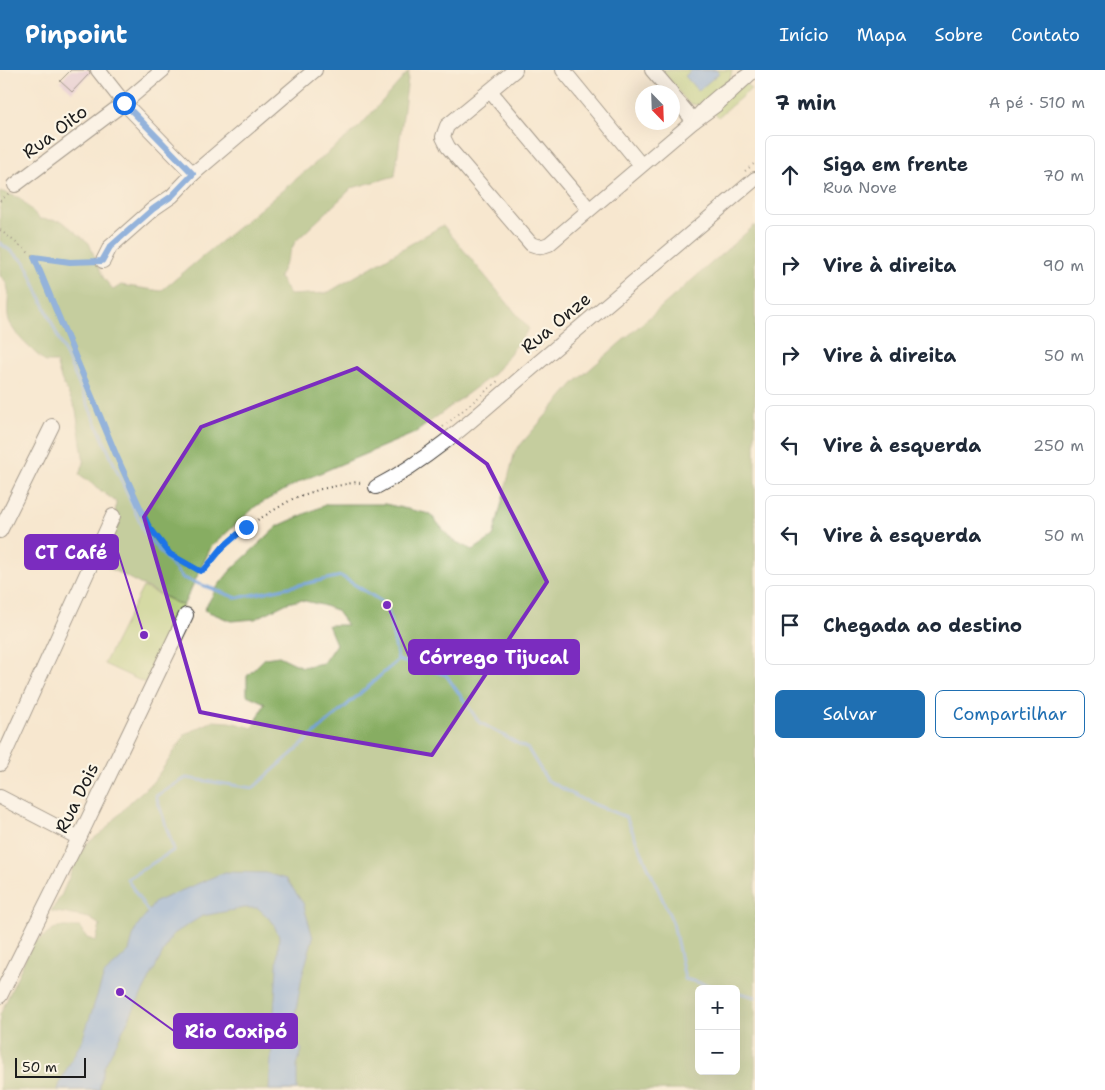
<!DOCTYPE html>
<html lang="pt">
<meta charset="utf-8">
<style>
:root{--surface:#fff;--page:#f6f6f7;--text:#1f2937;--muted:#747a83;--line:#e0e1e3;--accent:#1f6fb2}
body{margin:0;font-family:"Shantell Sans",sans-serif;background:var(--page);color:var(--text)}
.controls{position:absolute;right:15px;bottom:15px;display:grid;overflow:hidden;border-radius:8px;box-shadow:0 5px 20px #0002}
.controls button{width:45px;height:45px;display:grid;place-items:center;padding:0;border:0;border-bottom:1px solid var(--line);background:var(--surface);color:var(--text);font:25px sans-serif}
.compass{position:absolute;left:635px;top:15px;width:45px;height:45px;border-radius:50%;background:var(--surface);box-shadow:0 5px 20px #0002;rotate:157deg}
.scale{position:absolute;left:15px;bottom:12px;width:71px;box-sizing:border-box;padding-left:5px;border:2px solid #1c1c1c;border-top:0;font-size:14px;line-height:18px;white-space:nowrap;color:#1c1c1c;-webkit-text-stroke:4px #fcf5e5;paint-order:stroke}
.stop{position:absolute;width:15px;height:15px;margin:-11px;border:4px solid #1a73e8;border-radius:50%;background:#fff}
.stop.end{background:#1a73e8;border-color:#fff;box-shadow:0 1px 5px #0008}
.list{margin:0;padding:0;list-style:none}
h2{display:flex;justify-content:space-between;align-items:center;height:65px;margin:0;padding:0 20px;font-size:21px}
h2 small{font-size:16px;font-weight:400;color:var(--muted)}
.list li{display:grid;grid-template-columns:32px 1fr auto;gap:15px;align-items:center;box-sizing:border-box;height:80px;margin:0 10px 10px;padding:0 10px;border:1px solid var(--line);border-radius:8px}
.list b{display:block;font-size:19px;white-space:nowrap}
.list p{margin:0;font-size:16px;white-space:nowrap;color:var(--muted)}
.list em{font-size:16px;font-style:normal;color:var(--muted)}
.actions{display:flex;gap:10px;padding:15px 20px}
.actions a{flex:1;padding:11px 0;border:1px solid var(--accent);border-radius:8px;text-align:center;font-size:18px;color:var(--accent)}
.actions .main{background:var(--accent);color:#fff}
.icon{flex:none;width:28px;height:28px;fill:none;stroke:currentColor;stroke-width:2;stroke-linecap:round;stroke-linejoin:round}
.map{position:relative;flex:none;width:755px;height:1020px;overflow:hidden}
header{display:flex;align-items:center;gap:30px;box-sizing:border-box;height:70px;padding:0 25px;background:var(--accent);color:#fff}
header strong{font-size:24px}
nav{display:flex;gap:28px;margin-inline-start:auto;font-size:18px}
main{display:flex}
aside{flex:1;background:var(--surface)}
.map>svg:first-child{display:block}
</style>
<header>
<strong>Pinpoint</strong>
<nav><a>Início</a><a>Mapa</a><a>Sobre</a><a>Contato</a></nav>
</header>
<main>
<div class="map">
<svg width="755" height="1020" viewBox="0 0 755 1020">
<rect width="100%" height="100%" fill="#fcf5e5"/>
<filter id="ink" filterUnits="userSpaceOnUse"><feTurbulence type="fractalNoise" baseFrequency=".02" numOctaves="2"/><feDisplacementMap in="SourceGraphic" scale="10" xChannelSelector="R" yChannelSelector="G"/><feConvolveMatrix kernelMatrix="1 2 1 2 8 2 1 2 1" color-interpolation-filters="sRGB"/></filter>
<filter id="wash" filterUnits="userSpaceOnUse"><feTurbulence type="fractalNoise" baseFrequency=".0096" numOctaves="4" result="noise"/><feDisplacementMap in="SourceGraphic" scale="20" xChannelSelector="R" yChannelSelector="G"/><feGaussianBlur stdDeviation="1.12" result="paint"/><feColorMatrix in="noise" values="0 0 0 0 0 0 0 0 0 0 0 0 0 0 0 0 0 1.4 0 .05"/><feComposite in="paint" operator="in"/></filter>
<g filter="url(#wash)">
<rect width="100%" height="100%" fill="#f7e7cf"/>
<!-- green -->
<g fill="#aac970" stroke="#637246">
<polygon points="660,0 732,0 732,1 730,9 702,33 696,35 688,33"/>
<polygon points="744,12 751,19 718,47 711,40"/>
<polygon points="143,517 183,536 145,613 104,594"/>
</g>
<!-- forest -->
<g fill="#87ad62" stroke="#52643f" fill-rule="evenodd">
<path d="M409,1l-14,105 -43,12 -57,54 -16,35 11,18 37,-2 116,-68 86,104 -35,45 -79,59 -114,48 -45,25 -45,41 -28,59 -84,-43 14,-23 3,-38 -37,-28 5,-11 -8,-53 -15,-31 -5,-17h-11c-12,-12 -30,-25 -36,-41 -5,-14 6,-35 -9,-45v-85l20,7 20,21 22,2 27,22 14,34 10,13 8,-5 40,6 199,-165z"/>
<path d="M755,155v865h-755v-75l32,-71 26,-17h22l7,11 9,3 4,-16 -11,-7 -38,-7 10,-15 12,-28 13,-24 18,-13 27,-30 21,-18 16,-22 17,-27 28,-13 17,1 23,6 12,-25 -18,-8v-19l18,-18 14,-2 23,11 21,-4 13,-19 -8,-19h19l-11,-15 -14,-5 -21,-5 -14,3 -32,16 -24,2 -27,-11 14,-24 12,-15 48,-45 49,-22h58l45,10 22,26 21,10 20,-13 22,-86 59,-68zM699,919h37v82h-37z"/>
</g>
<!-- water -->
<g fill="#72a1db" stroke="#475e7c">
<polygon points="692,0 716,0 719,3 698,21 685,6"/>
<polygon points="225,802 266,803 286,809 303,833 313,868 302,906 292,963 302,980 297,995 297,1020 269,1020 279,866 272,851 258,838 244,838 202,846 172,865 104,997 99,1020 58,1020 61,1010 83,968 104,905 129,881 135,860 155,832"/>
</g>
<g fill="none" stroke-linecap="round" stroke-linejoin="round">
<!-- stream -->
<g stroke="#72a1db" stroke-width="3">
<polyline points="0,173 25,192 145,464 183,508 237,528 341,506 387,535 398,590 446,605 479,652 528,679 547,710 583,730 626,747 673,853 685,909 723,919"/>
<polyline points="150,845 127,809 174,780 156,726 186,708 253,718 398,590"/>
<polyline points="736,922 755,927"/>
</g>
</g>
<g id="blocks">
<!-- building -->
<polygon fill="#d6b2dc" points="71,0 89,0 90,3 72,22 60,11"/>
</g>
</g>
<g filter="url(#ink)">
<use href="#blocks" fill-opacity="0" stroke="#3d3a37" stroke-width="1"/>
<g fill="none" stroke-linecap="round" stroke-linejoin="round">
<defs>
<g id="minor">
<polyline points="98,0 124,33 193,104"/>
<path d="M515,0l-68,56 -4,11 5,10 83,97c7,3 11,3 18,0l145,-123 -22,-26"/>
<polyline points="563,0 641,95"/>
<polyline points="652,0 671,22"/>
<path d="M747,6c-20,13 -38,26 -53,45l22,-16 38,-35"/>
<polyline points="490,21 589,139"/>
<polyline points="15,115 124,33 163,0"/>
<polyline points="103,191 110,177 153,139 172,126 193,104 315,0"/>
<path d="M376,417c58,-30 107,-77 156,-119 74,-63 149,-126 223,-189"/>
<polyline points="0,461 52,356"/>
<polyline points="0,694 113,446"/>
<polyline points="0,727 79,768"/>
<polyline points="0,926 79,768 186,545"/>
</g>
</defs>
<!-- minor casing -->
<use href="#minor" stroke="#3d3a37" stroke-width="16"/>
<!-- path -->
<g stroke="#3d3a37" stroke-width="2" stroke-dasharray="1 4" stroke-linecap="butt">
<polyline points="745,101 755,93"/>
<polyline points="0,131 9,123"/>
<polyline points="0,160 34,187 70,192 93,192"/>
<polyline points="34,187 117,387 147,455 171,484 200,501 205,499 223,477 246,457 294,428 321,419 357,412 364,414"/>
<polyline points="558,260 560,254 567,253"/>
<polyline points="535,279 540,272 544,273"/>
<polyline points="443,357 499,310"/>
</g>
<!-- minor -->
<use href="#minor" stroke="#fff" stroke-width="14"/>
</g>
</g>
<g fill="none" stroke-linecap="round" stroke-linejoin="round" filter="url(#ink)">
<!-- route -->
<polyline stroke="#1a73e8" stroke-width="6" points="124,33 193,104 172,126 153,139 110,177 102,191 70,192 34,187 117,387 148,455 170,484 200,501 205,499 223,477 246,457"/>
</g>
<!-- marked area -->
<path d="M0 0H755V1020H0ZM357,298l130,96 60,118 -115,173 -127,-22 -105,-21 -56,-195 57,-90z" fill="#f7e7cf" fill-opacity=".55" fill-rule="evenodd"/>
<path fill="none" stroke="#7b2cbf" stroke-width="4" stroke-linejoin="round" d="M357,298l130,96 60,118 -115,173 -127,-22 -105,-21 -56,-195 57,-90z"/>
<g text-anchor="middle" stroke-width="4.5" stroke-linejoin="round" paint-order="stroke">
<!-- street labels -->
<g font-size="18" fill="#1c1c1c" stroke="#fcf5e5">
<text transform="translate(55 62) rotate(-37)" y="6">Rua Oito</text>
<text transform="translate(556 253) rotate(-40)" y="6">Rua Onze</text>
<text transform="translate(77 728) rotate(-64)" y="6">Rua Dois</text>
</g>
</g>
<!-- callouts -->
<path fill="none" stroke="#7b2cbf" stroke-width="2" d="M144 565L118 482M387 535L409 587M120 922L174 961"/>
<g fill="#7b2cbf" stroke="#fcf5e5" stroke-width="2">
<circle cx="144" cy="565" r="5"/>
<circle cx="387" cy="535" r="5"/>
<circle cx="120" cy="922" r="5"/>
</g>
<g fill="#7b2cbf" stroke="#7b2cbf" stroke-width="2">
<rect x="25" y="465" width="93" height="34" rx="5"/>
<rect x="409" y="570" width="170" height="34" rx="5"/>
<rect x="174" y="944" width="123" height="34" rx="5"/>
</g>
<g font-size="19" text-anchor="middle" font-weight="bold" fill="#fff">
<text x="71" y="489">CT Café</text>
<text x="494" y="594">Córrego Tijucal</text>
<text x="236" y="968">Rio Coxipó</text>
</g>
</svg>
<div class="controls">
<button>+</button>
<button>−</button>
</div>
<svg class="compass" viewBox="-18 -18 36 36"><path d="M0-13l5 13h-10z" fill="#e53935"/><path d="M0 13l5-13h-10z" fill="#747a83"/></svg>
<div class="scale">50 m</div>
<div class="stop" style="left:124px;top:33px"></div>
<div class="stop end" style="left:246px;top:457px"></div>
</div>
<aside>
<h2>7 min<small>A pé · 510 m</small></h2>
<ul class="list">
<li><svg class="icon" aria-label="ahead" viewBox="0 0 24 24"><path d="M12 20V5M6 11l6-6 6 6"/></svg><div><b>Siga em frente</b><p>Rua Nove</p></div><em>70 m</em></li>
<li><svg class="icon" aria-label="right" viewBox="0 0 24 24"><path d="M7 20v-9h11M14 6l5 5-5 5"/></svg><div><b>Vire à direita</b></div><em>90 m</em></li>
<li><svg class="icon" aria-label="right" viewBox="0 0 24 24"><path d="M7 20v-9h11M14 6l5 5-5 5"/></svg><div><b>Vire à direita</b></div><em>50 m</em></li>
<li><svg class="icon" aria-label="left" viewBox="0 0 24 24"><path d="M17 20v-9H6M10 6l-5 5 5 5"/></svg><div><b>Vire à esquerda</b></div><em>250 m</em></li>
<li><svg class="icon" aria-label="left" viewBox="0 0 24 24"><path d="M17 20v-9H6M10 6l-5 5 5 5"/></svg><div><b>Vire à esquerda</b></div><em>50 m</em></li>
<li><svg class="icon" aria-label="arrive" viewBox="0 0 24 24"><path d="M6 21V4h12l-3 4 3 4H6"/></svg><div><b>Chegada ao destino</b></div></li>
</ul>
<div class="actions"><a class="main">Salvar</a><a>Compartilhar</a></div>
</aside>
</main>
